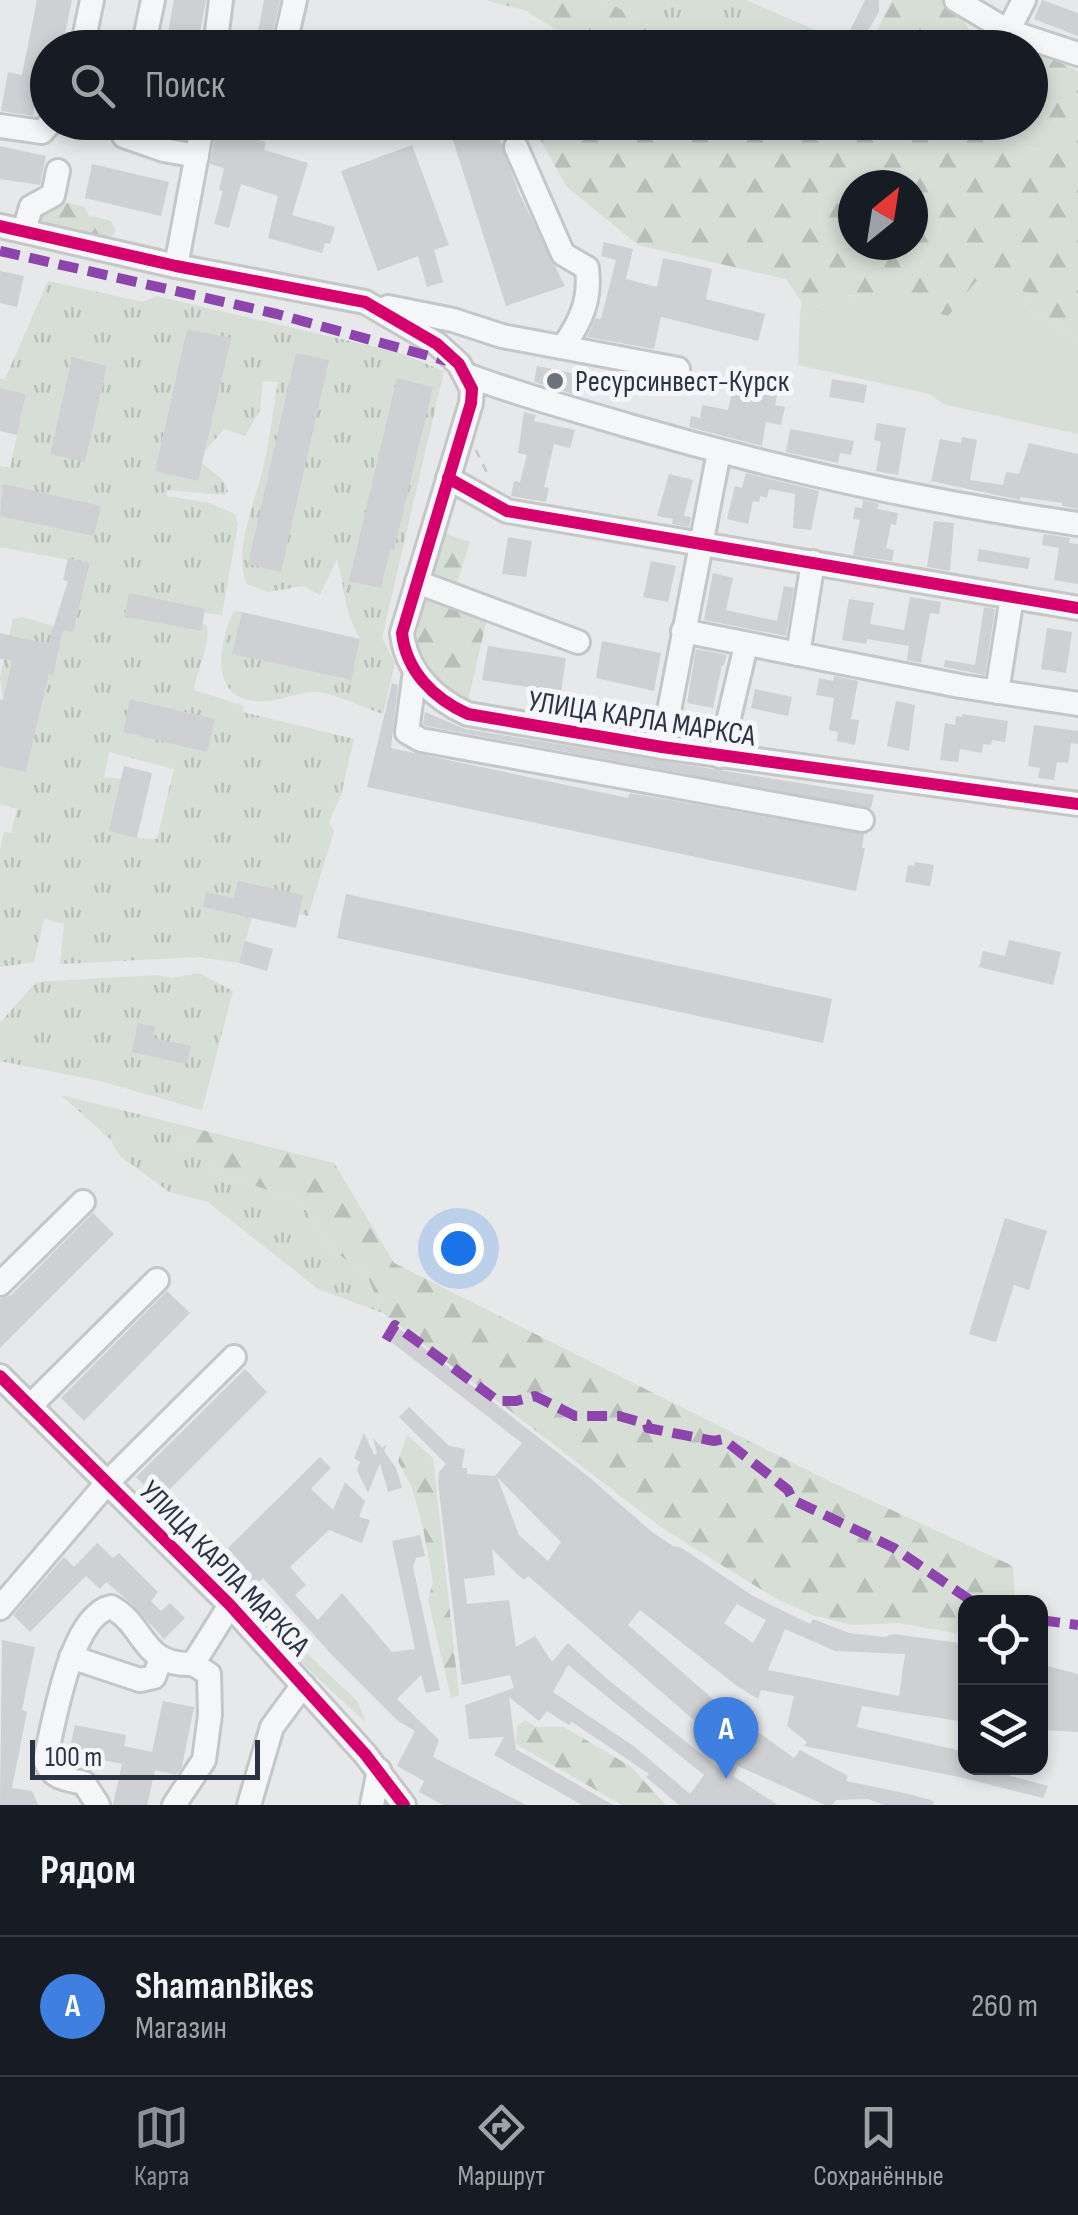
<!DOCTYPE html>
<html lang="ru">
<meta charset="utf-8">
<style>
:root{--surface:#171b24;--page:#20242c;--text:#f1f3f6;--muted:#9ea1a6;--line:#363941;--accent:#8c9099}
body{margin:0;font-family:"Sofia Sans Condensed",sans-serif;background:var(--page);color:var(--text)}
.controls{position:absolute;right:30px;bottom:30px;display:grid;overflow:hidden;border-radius:20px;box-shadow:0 5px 15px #0003}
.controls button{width:90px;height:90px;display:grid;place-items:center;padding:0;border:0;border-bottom:2px solid var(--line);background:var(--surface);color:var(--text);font:50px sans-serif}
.compass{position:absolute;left:838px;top:170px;width:90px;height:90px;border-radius:50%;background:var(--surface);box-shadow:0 5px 15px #0003;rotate:30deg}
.scale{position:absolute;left:30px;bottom:25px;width:230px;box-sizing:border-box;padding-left:10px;border:5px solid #2b3445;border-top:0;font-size:28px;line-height:35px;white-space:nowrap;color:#2b3445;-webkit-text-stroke:8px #f4f6f9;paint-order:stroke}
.you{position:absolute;left:458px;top:1248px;width:35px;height:35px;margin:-25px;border:8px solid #fff;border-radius:50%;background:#1a73e8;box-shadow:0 0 0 15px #1a73e833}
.badge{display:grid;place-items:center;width:65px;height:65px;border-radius:50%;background:var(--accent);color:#fff;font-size:32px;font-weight:700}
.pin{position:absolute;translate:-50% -82px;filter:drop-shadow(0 2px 5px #0008)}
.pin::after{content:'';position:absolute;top:52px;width:35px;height:30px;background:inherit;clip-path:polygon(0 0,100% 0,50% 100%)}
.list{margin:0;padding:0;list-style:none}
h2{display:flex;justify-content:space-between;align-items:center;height:130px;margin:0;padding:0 40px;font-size:42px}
h2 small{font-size:32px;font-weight:400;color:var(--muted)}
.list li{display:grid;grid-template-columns:65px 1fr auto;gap:30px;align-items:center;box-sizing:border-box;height:140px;padding:0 40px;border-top:2px solid var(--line)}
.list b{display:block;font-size:38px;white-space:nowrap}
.list p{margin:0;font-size:32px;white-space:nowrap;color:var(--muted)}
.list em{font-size:32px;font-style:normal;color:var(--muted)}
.icon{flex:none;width:55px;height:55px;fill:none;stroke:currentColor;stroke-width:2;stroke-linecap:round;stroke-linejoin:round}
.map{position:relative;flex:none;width:1078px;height:1805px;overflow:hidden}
.search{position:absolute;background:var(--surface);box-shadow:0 5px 15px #0003;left:30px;right:30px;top:30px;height:110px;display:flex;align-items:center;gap:25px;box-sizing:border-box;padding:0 35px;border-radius:55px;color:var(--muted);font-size:38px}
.sheet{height:270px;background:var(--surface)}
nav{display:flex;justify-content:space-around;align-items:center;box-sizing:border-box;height:140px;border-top:2px solid var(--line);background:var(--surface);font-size:28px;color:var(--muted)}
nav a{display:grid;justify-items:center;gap:5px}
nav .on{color:var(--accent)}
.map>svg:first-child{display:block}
</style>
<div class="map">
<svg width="1078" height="1805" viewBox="0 0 1078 1805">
<defs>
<pattern id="grass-tufts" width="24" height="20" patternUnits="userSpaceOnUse" patternTransform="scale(2.5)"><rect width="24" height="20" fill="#d6ded6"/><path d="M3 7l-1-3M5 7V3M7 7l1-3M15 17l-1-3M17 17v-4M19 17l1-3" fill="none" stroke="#b8bfb9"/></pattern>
<pattern id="forest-firs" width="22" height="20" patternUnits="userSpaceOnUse" patternTransform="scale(2.5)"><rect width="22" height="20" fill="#d6ded6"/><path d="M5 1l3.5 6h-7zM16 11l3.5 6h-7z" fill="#b8bfb9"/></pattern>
</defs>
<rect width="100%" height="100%" fill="#e6e8ea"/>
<!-- grass -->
<g fill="url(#grass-tufts)" fill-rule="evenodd">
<polygon points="605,0 746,0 855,47 777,47 766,34 730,47 667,47 630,15"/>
<path d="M1031,49l21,10 -8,19 9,12c-10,18 -6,40 -11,61l-22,-7 -19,-21 29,-1z"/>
<path d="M866,123h88l2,7c-39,10 -55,15 -90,-7z"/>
<path d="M48,281l95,21 13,-6 241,56 47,19 -62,267 13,25 -12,51c-19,-6 -40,-17 -59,-21 -18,-4 -37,6 -55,8 -60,5 -53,-51 -35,-90l8,1 -9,42 117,26 10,-41c-17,-30 -14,-48 -23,-80l-17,36 -17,-9 -35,6 -21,-8c-15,-32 9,-83 16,-116 7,-28 10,-58 15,-86l-15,-1 -3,29 -15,26 -21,-7 -19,22 25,-112 -43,-10 -32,142 43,10 4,-18 21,17 5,11 -3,4 -58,-5 -1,6 44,7 25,11 3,10 -16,91 -18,-2 1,-4 -80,6 75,16 2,-8 5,2c3,24 -10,42 -13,65l50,16 -1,6 111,27 -13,56 -12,27 5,9 -26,85 -9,-2 3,-19 -68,3 -27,-6 -4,15 49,11 -13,45 -40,-6 -139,7 4,-40 -20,-5 -10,43 -34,5v-117l4,-18 7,1 6,-24 -17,-5v-38l26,5 23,-97h4l6,-27 -42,-10 -14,63 -3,-22 13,-59 10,-2 50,15 17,-68 -90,-17v-81l10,2 16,-74 -26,-6v-9h5zM72,358l35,8 -22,96 -35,-9zM131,699l83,20 -7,32 -84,-19zM109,752l65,17 -17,70 -20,-1 -16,-59 -17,-2z"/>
<polygon points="199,973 233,991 202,1110 100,1081 0,1061 0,1023 36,982 158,975 172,978"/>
<polygon points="61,1095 186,1126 183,1147 223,1175 300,1201 332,1250 366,1273 383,1313 318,1289 208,1202 169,1192 120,1156 110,1139"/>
</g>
<!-- forest -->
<g fill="url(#forest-firs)" fill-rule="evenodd">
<polygon points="485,0 605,0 630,15 667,47 577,47 578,43 524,10"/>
<polygon points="892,0 945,0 943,7 960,15 980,47 892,47 874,37"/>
<path d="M1052,59l26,12v267l-54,-32 4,-13 -79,23 -101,-21 -48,18 2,-11 -16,-23 -148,-34 -71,-58 -30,-53 5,-12h324c35,23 50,18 89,8l-1,-7 47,-1 19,22 21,7c6,-21 1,-43 12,-61l-9,-12zM853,185h60v60h-60z"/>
<polygon points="57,200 85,207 88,215 111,221 116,232 107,240 34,223 36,211"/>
<path d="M441,532l29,10 -18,57 36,15 -20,87 -9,2c-70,-37 -34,-112 -18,-171z"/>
<polygon points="186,1126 334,1163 394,1263 831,1482 1013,1566 1015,1602 966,1602 965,1635 899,1623 853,1625 815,1616 775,1598 662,1528 383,1313 366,1273 332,1250 300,1201 223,1175 183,1147"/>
<polygon points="407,1435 433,1458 459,1695 451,1698 428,1600 433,1582 423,1528 412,1488 398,1461"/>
<polygon points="265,1622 280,1628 358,1702 366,1723 267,1630"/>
<polygon points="525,1720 536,1727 564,1727 630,1766 666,1805 622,1805 516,1744 517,1726"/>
</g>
<!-- garden -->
<path fill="#d6ded6" d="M982,274l46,19 -4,13 54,32v96l-135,-30 -13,-10 -132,-29 2,-52 25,-9 6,-7c39,-5 80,10 117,19z"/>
<!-- building -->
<g fill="#ced0d3" fill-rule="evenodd">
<polygon points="37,0 72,0 62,48 48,48 48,80 40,79 33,116 1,111 8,72 22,75"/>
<polygon points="174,0 206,0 197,48 165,48"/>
<polygon points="264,0 280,0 269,48 255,48"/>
<polygon points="865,0 879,0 879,12 861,42 848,35"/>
<polygon points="1042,0 1078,13 1078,36 1034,19"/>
<polygon points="241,122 251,122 254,139 266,142 264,150 308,163 292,215 335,227 330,244 325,243 322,253 268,238 278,196 241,184 229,228 214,224 223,191 219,190 224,168 210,164 216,133 237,139"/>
<polygon points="475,122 494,122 518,191 565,286 506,306 450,131"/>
<polygon points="412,145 449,245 434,250 443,282 427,287 418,256 378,271 341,171"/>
<polygon points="0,146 46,156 40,185 0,179"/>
<polygon points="92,164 169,182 161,216 85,198"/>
<polygon points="604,242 633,249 626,279 657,287 663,258 712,269 706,299 765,314 758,341 661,317 654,349 587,337 596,318 601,319 616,260 601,256"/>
<polygon points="0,271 24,276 17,307 0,303"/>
<polygon points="187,329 231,338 198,481 155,471"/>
<polygon points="296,353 329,360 281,572 248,564"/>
<polygon points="72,357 107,366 85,462 50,454"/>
<polygon points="537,366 576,374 573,394 534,382"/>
<polygon points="397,378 433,387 394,550 390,549 381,588 349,581"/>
<polygon points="832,379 867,385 864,403 829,397"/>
<polygon points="763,387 778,390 775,405 785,407 781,425 766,422 762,446 689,427 691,416 700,418 702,405 728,410 733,388 762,394"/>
<polygon points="0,388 26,394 17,435 0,431"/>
<polygon points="524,412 536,415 534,421 575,430 570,448 554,444 544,487 549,488 546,502 511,496 514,481 520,482 527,455 518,453"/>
<polygon points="877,423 906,428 898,475 876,471 881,442 874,440"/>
<polygon points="790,429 854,441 851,455 840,453 838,463 786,452"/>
<polygon points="962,437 977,440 970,480 1003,485 1006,472 1019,474 1029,443 1078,454 1078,509 1062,506 1062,503 1020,497 1020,500 931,481 940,439 961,443"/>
<polygon points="746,473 819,491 811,530 793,528 795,494 769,489 767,498 760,496 759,502 753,501 748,524 727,519 735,486 742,488"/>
<polygon points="669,474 693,480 684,516 691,517 689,527 672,524 673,519 657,516"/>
<polygon points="3,484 101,506 94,536 0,516"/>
<polygon points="863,500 879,504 877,509 898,513 896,525 891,524 886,548 894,550 892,561 853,555 860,520 853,519 855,507 862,508"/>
<polygon points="934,521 954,523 950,571 927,567"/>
<polygon points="1044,534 1070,538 1069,543 1078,544 1078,584 1054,580 1059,548 1042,545"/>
<polygon points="508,537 532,541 526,577 502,574"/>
<polygon points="979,549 1030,558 1028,569 977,561"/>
<polygon points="68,558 90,563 73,632 63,630 53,675 49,674 26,772 0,766 0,699 3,700 12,660 0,659 0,633 48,644 68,581 63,580"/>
<polygon points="651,561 676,566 668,602 643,597"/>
<polygon points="713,573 733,578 726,610 777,621 784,586 794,588 786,636 704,620"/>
<polygon points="129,593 205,609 201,631 124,616"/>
<polygon points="910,597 941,602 939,614 930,613 921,663 907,660 909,646 867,639 866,644 842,640 849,599 874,603 870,624 904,630"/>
<polygon points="984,607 995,609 985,675 944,667 945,660 975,665"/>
<polygon points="242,612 360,639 351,680 232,654"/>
<polygon points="1047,628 1072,632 1066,673 1041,669"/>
<polygon points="602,641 661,653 654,691 596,678"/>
<polygon points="488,646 566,658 561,692 482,680"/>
<polygon points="696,649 727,655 724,665 722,665 713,708 687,703"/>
<polygon points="834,676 858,681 851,719 859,720 855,745 837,741 838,732 829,730 834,698 816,695 819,678 833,681"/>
<polygon points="392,683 398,685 391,748 628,798 630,793 864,834 862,848 865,848 856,891 367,787"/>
<polygon points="755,689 792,697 788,716 751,708"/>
<polygon points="130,699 215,719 207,752 123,732"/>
<polygon points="896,701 915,705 909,751 887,746"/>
<polygon points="425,712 465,729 874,795 871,808 426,726 423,724"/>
<polygon points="962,714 1008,721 1005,742 992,740 991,745 983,744 982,753 960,749 958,762 940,760 945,723 955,725 956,716 962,717"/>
<polygon points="1034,725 1078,731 1078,744 1071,743 1068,763 1057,762 1054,780 1038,778 1040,768 1028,766"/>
<polygon points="124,766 152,773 137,838 109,831"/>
<polygon points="915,862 934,865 930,886 905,882 908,865 914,866"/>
<polygon points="238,881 303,895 296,928 203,907 206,892 234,898"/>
<polygon points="346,894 832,999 823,1043 337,938"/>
<polygon points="1009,940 1061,952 1053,985 979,967 983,951 1005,956"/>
<polygon points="245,941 273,949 267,971 239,963"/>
<polygon points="138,1023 155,1027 153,1038 191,1046 187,1064 132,1052"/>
<polygon points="93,1213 114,1234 0,1348 0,1299 11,1295"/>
<polygon points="1005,1218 1047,1231 1029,1290 1014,1285 996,1342 969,1334"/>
<polygon points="167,1291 190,1313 84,1421 61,1398"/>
<path d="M396,1326l194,152 62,54 21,14 9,2 71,48 57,28 3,-5 36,14 35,4 10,-3 72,10v78l-104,-16 -5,21 109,25v16h46l-2,8 38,10 -5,12 -84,-21 -155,-31 3,-4 -20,-16 7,-30 -33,-6 -3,9 -21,-13 -97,-76 -12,15 85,74 81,59 6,-8 48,26 -2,5 63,13 25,7 -1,4h-49l-16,-6 -32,1 -4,5h-7l-87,-39 -5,10 45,29h-99l-33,-28 3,-3 -77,-52 -3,3 -22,-14 -8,10 -30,-24 7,52 97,56h-31l-88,-50 10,-18 -35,2 -4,-34 49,-17 -4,-13 -48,10 -24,-203 1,-10 7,-8 -47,-47 10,-10 40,39 16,3 -3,19h5v6l28,2 27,-33 -136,-105zM497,1477l64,65 -13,19 -29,-26zM492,1549l26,26 6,5 4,-4 205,178 -13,15 -113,-90 -39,-36 -16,19 -17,-26 -19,11 -7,-47 -42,4 -3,-25 31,-4zM737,1604l29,16 -13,23 -29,-20zM785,1629l50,22 70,3 -6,42 -131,-26zM568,1665l136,110 -14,19 -55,-47 -82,-55z"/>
<polygon points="245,1369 267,1392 159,1500 136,1477"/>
<polygon points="364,1433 374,1455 377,1453 373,1438 382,1448 387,1444 384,1451 396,1468 402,1488 388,1492 380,1463 368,1493 357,1470 360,1462 354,1458"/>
<polygon points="320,1457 331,1468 311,1489 333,1510 345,1482 365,1501 359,1517 370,1520 362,1543 329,1530 290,1567 306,1585 295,1595 318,1620 342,1593 392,1652 415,1649 392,1541 420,1535 425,1556 416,1558 413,1567 440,1690 426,1693 421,1675 397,1699 439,1740 433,1757 526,1805 443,1805 419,1792 424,1781 397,1766 415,1731 398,1721 331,1654 263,1578 254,1587 234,1566 239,1561 228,1548"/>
<polygon points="97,1543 113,1558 119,1553 158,1592 151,1601 161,1611 170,1603 185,1618 164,1639 131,1603 106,1582 100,1589 86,1576 30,1632 13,1615 64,1557 74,1567"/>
<polygon points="2,1640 35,1647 22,1710 27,1712 12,1788 32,1791 38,1805 0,1805"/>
<polygon points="1040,1664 1078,1674 1078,1732 1040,1730"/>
<polygon points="163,1701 194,1707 182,1767 176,1775 155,1770 147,1805 113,1805 122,1764 69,1753 75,1725 126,1735 124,1746 152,1752"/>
</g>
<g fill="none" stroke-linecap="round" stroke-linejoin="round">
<defs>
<g id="minor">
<polyline points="956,0 1008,31 1024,0"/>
<polyline points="1008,31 1078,54"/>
<polyline points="82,48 92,0"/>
<polyline points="143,48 153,0"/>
<polyline points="215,48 221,0"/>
<polyline points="284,48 295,0"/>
<polyline points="127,122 124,136 164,150 197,156"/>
<polyline points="0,126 42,132 51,122"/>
<polyline points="266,126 267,122"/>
<path d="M516,147l47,107 24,14c4,32 -6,53 -24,79"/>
<path d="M0,226l176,40 189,36 72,42 22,20 13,25 -1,14 -69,230c4,38 32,66 66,81l194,33 416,57"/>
<polyline points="24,231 31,207 53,195 58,171"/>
<polyline points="176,266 203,122"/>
<polyline points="388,307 453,320 502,336 678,369"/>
<path d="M467,375c52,20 106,34 159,50 147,43 300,77 452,99"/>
<polyline points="448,478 507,511 1078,608"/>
<polyline points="417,582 578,642"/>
<polyline points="683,631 960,686 1078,704"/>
<polyline points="798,654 813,562"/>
<polyline points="415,671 407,732 421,740 862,820"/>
<polyline points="997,692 1012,597"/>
<polyline points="662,747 719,452"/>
<polyline points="720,756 746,645"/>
<polyline points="0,1284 83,1202"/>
<polyline points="0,1376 230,1605 365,1754 404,1805"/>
<polyline points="30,1406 157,1280"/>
<polyline points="0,1608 107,1483 234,1357"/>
<polyline points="71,1657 140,1680 154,1677 161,1659"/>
<path d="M98,1805l-14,-22c-18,-4 -32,-4 -39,-23 9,-36 25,-144 66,-153 36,19 29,59 82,57l37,-59"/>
<polyline points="174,1805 204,1760 210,1715 209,1674 193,1664"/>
<polyline points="249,1805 272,1727 303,1685"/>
<polyline points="372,1805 379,1770"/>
</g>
</defs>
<!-- minor casing -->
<use href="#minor" stroke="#c4c6c8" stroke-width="28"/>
<!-- path -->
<polyline stroke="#c5c6ca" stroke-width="2.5" stroke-dasharray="8 8" stroke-linecap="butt" points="476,450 490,479"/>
<!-- minor -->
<use href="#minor" stroke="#f5f6f7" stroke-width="22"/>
<!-- quiet -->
<g stroke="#8e44ad" stroke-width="10" stroke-dasharray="20 10" stroke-linecap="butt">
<polyline points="0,251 277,314 447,361"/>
<polyline points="386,1340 395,1325 498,1401 516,1401 535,1396 575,1416 619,1416 647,1424 648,1428 714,1441 723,1439 788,1490 793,1500 894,1548 973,1602"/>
<polyline points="1040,1620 1078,1625"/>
</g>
<defs>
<g id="cycleway">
<path d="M0,226l176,40 189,36 72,42 22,20 13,25 -1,14 -69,230c4,38 32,66 66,81l194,33 416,57"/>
<polyline points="448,478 507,511 1078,608"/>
<polyline points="0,1376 230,1605 365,1754 404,1805"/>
</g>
</defs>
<!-- cycleway casing -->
<use href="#cycleway" stroke="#f4f6f9" stroke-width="19"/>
<!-- cycleway -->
<use href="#cycleway" stroke="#d6006c" stroke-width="12"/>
</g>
<!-- markers -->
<circle fill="#6c737f" stroke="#f4f6f9" stroke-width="4" cx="555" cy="381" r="10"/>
<g text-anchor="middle" stroke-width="10" stroke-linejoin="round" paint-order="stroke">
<!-- poi labels -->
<g font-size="30" fill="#2b3445" stroke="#f4f6f9" text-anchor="start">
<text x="575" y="391">Ресурсинвест-Курск</text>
</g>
<!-- street labels -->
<g font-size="30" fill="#2b3445" stroke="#f4f6f9">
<text transform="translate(642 718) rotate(9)" y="10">УЛИЦА КАРЛА МАРКСА</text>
<text transform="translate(225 1568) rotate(46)" y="10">УЛИЦА КАРЛА МАРКСА</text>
</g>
</g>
</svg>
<div class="controls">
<button><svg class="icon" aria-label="locate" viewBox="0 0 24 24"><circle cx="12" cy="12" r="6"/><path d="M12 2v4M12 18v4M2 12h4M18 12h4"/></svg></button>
<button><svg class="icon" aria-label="layers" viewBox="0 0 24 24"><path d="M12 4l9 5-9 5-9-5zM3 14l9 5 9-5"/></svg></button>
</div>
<svg class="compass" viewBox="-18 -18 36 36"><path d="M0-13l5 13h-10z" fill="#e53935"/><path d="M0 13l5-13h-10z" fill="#9ea1a6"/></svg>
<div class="scale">100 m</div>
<div class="you"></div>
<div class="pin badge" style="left:726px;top:1779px;background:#3f7fe0">A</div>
<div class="search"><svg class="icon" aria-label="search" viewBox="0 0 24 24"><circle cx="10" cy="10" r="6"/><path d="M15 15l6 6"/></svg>Поиск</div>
</div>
<section class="sheet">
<h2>Рядом<small></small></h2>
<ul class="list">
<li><span class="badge" style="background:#3f7fe0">A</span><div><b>ShamanBikes</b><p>Магазин</p></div><em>260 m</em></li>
</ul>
</section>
<nav>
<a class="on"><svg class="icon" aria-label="map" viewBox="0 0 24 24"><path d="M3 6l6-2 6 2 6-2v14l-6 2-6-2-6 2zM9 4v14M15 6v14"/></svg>Карта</a>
<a><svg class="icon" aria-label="directions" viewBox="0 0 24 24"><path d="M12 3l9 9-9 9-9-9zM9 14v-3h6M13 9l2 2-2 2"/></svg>Маршрут</a>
<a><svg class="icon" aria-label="saved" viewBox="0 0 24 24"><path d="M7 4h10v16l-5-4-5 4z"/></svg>Сохранённые</a>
</nav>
